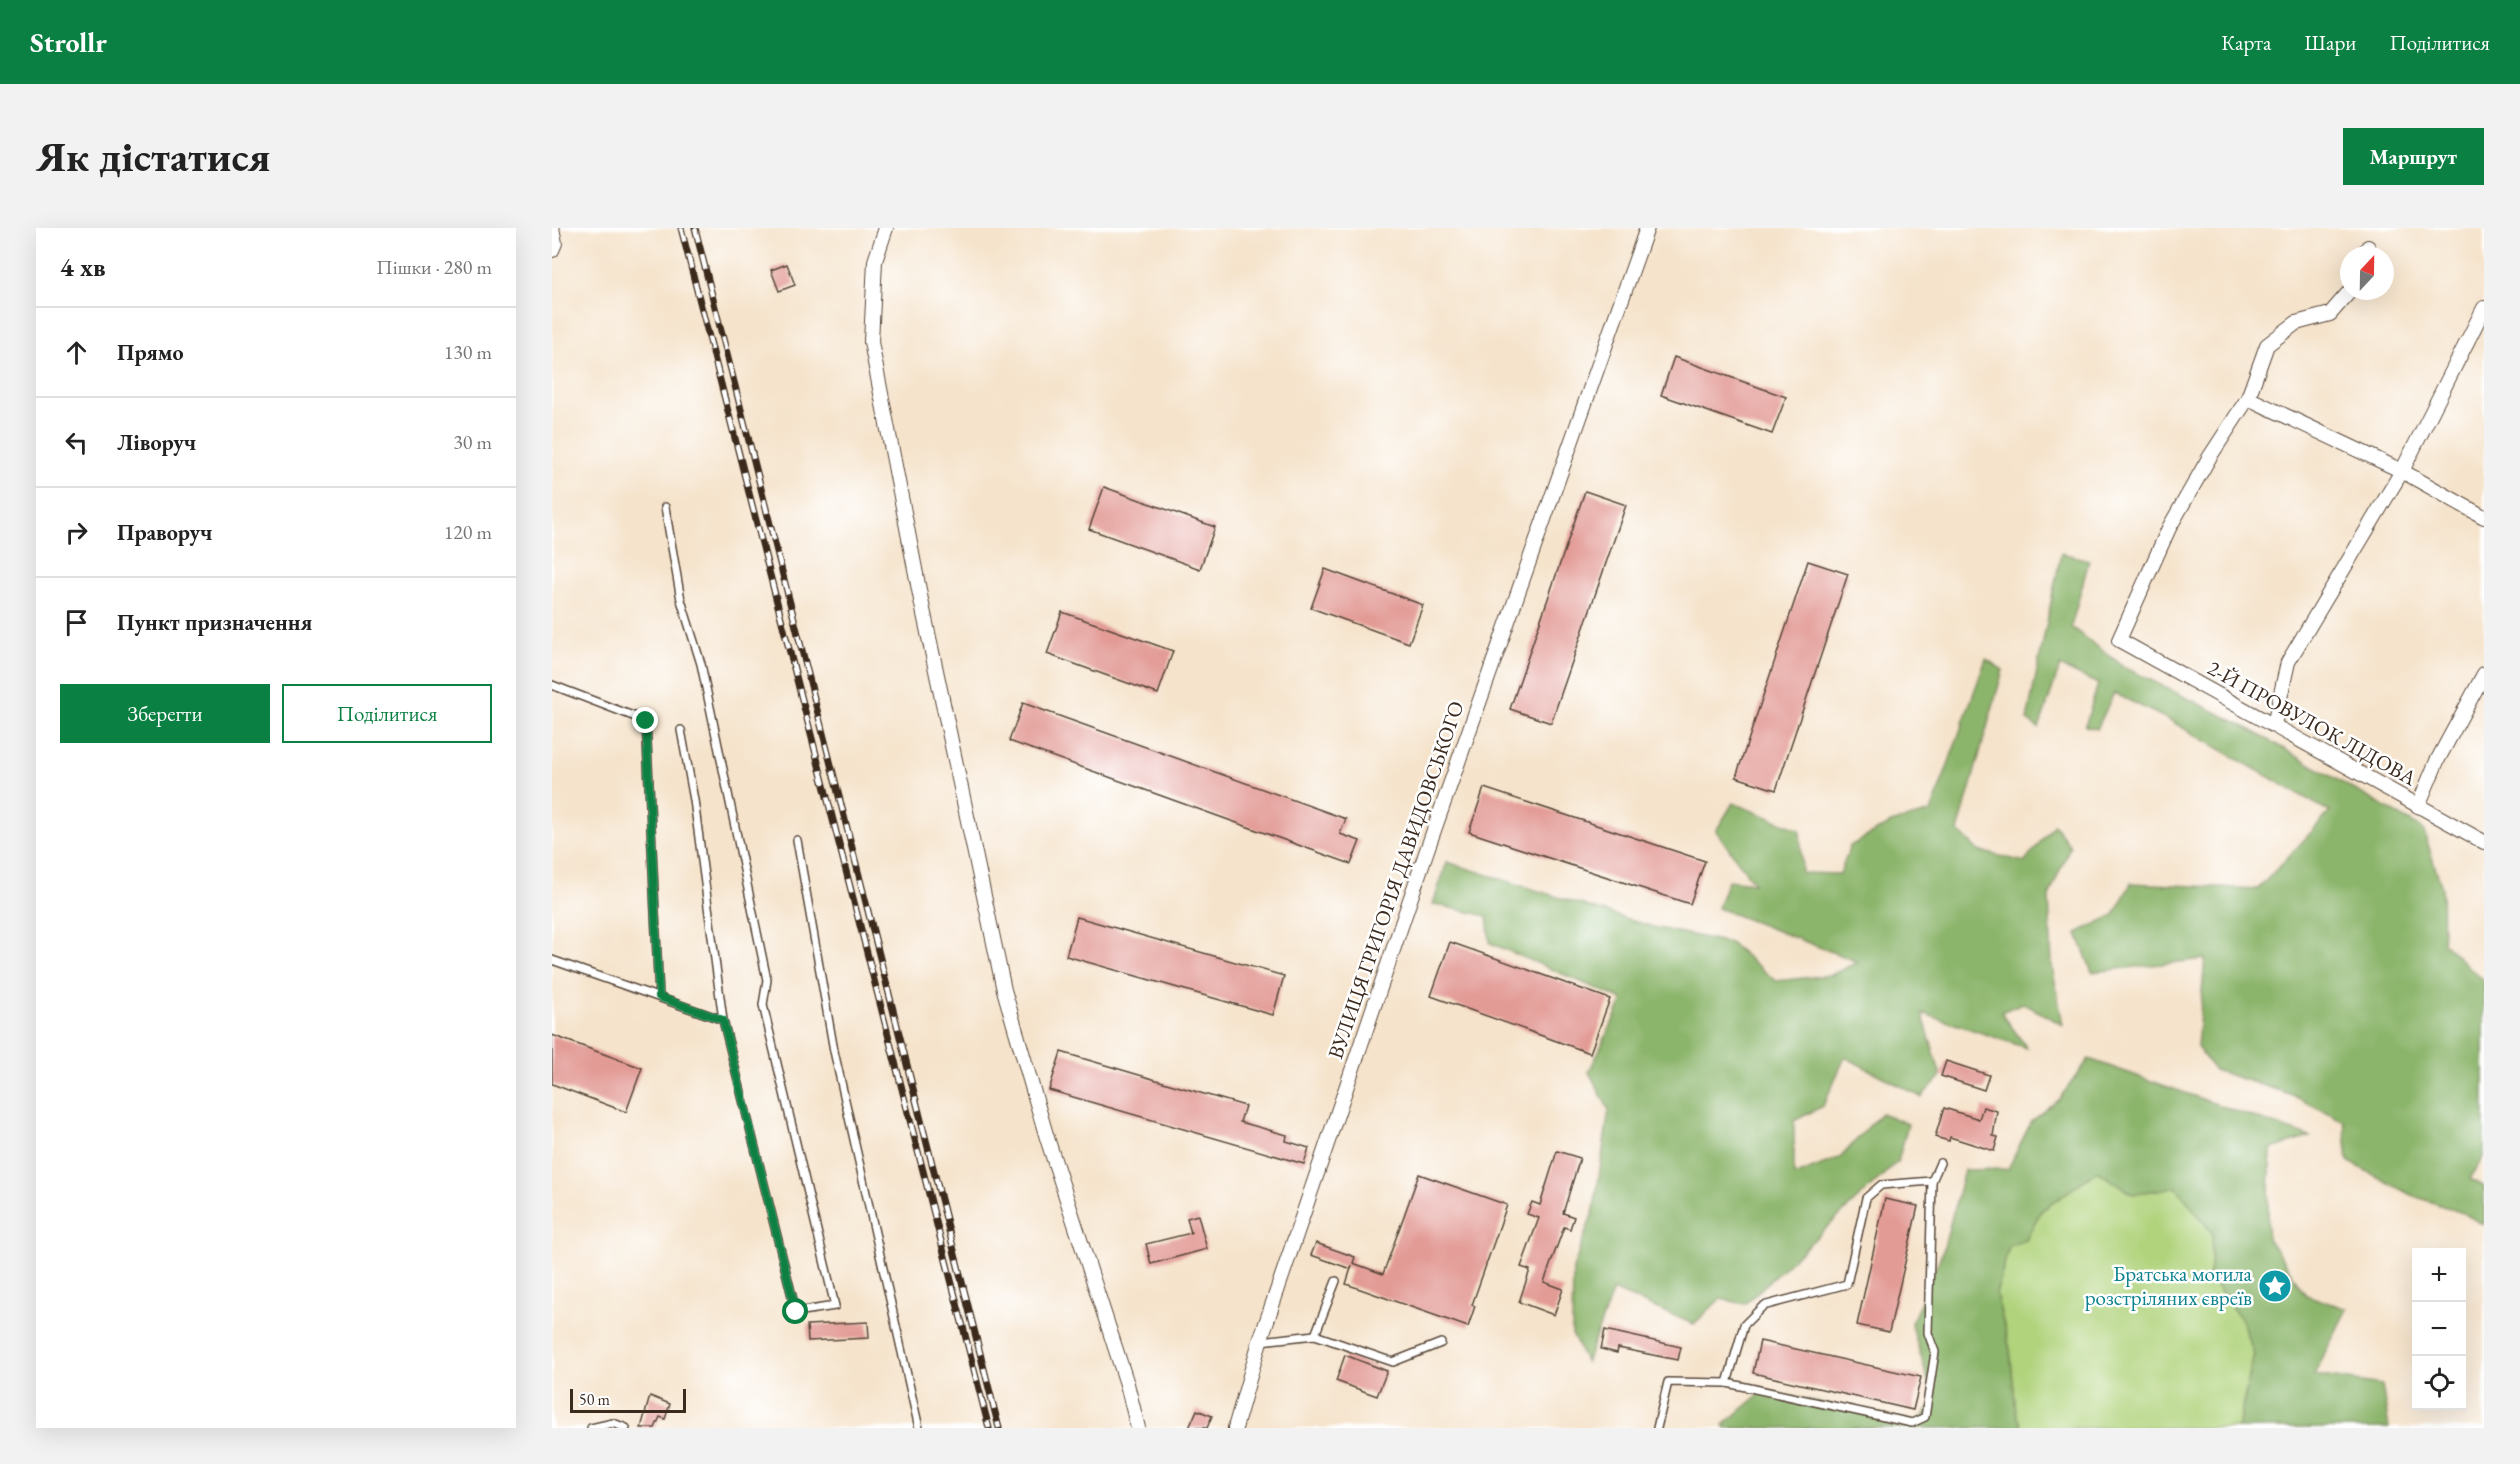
<!DOCTYPE html>
<html lang="uk">
<meta charset="utf-8">
<style>
:root{--surface:#fff;--page:#f2f2f2;--text:#222;--muted:#767676;--line:#e0e0e0;--accent:#0b8043}
body{margin:0;font-family:"EB Garamond",serif;background:var(--page);color:var(--text)}
.controls{position:absolute;right:18px;bottom:18px;display:grid;overflow:hidden;border-radius:0px;box-shadow:0 6px 24px #0002}
.controls button{width:54px;height:54px;display:grid;place-items:center;padding:0;border:0;border-bottom:2px solid var(--line);background:var(--surface);color:var(--text);font:30px sans-serif}
.compass{position:absolute;left:1788px;top:18px;width:54px;height:54px;border-radius:50%;background:var(--surface);box-shadow:0 6px 24px #0002;rotate:22deg}
.scale{position:absolute;left:18px;bottom:15px;width:116px;box-sizing:border-box;padding-left:6px;border:3px solid #3b2a1e;border-top:0;font-size:16px;line-height:21px;white-space:nowrap;color:#3b2a1e;-webkit-text-stroke:4px #fff;paint-order:stroke}
.stop{position:absolute;width:18px;height:18px;margin:-14px;border:4px solid #0b8043;border-radius:50%;background:#fff}
.stop.end{background:#0b8043;border-color:#fff;box-shadow:0 2px 6px #0008}
.list{margin:0;padding:0;list-style:none}
h2{display:flex;justify-content:space-between;align-items:center;height:78px;margin:0;padding:0 24px;font-size:26px}
h2 small{font-size:20px;font-weight:400;color:var(--muted)}
.list li{display:grid;grid-template-columns:39px 1fr auto;gap:18px;align-items:center;box-sizing:border-box;height:90px;padding:0 24px;border-top:2px solid var(--line)}
.list b{display:block;font-size:22px;white-space:nowrap}
.list em{font-size:20px;font-style:normal;color:var(--muted)}
.actions{display:flex;gap:12px;padding:18px 24px}
.actions a{flex:1;padding:14px 0;border:2px solid var(--accent);border-radius:0px;text-align:center;font-size:21px;color:var(--accent)}
.actions .main{background:var(--accent);color:#fff}
.icon{flex:none;width:33px;height:33px;fill:none;stroke:currentColor;stroke-width:2;stroke-linecap:round;stroke-linejoin:round}
.map{position:relative;flex:none;width:1932px;height:1200px;overflow:hidden;border-radius:0px}
header{display:flex;align-items:center;gap:36px;box-sizing:border-box;height:84px;padding:0 30px;background:var(--accent);color:#fff}
header strong{font-size:28px}
nav{display:flex;gap:33px;margin-inline-start:auto;font-size:21px}
.intro{display:flex;align-items:center;justify-content:space-between;box-sizing:border-box;height:144px;padding:0 36px}
h1{margin:0;font-size:42px}
.button{padding:15px 27px;border-radius:0px;background:var(--accent);color:#fff;font-size:21px;font-weight:700}
main{display:flex;gap:36px;padding:0 36px}
aside{flex:1;background:var(--surface);border-radius:0px;box-shadow:0 6px 24px #0002}
.map>svg:first-child{display:block}
</style>
<header>
<strong>Strollr</strong>
<nav><a>Карта</a><a>Шари</a><a>Поділитися</a></nav>
</header>
<div class="intro"><h1>Як дістатися</h1><a class="button">Маршрут</a></div>
<main>
<aside>
<h2>4 хв<small>Пішки · 280 m</small></h2>
<ul class="list">
<li><svg class="icon" aria-label="ahead" viewBox="0 0 24 24"><path d="M12 20V5M6 11l6-6 6 6"/></svg><div><b>Прямо</b></div><em>130 m</em></li>
<li><svg class="icon" aria-label="left" viewBox="0 0 24 24"><path d="M17 20v-9H6M10 6l-5 5 5 5"/></svg><div><b>Ліворуч</b></div><em>30 m</em></li>
<li><svg class="icon" aria-label="right" viewBox="0 0 24 24"><path d="M7 20v-9h11M14 6l5 5-5 5"/></svg><div><b>Праворуч</b></div><em>120 m</em></li>
<li><svg class="icon" aria-label="arrive" viewBox="0 0 24 24"><path d="M6 21V4h12l-3 4 3 4H6"/></svg><div><b>Пункт призначення</b></div></li>
</ul>
<div class="actions"><a class="main">Зберегти</a><a>Поділитися</a></div>
</aside>
<div class="map">
<svg width="1932" height="1200" viewBox="0 0 1932 1200">
<rect width="100%" height="100%" fill="#fff"/>
<filter id="ink" filterUnits="userSpaceOnUse"><feTurbulence type="fractalNoise" baseFrequency=".0167" numOctaves="2"/><feDisplacementMap in="SourceGraphic" scale="12" xChannelSelector="R" yChannelSelector="G"/><feConvolveMatrix kernelMatrix="1 2 1 2 8 2 1 2 1" color-interpolation-filters="sRGB"/></filter>
<filter id="wash" filterUnits="userSpaceOnUse"><feTurbulence type="fractalNoise" baseFrequency=".008" numOctaves="4" result="noise"/><feDisplacementMap in="SourceGraphic" scale="24" xChannelSelector="R" yChannelSelector="G"/><feGaussianBlur stdDeviation="1.35" result="paint"/><feColorMatrix in="noise" values="0 0 0 0 0 0 0 0 0 0 0 0 0 0 0 0 0 1.4 0 .05"/><feComposite in="paint" operator="in"/></filter>
<g filter="url(#wash)">
<rect width="100%" height="100%" fill="#f5e3cb"/>
<!-- green -->
<polygon fill="#b0d37c" stroke="#767e4d" stroke-width="1.5" points="1545,943 1581,966 1624,958 1661,1006 1657,1048 1690,1093 1702,1126 1686,1200 1471,1200 1464,1185 1458,1122 1444,1066 1457,1018 1474,1012 1489,983"/>
<!-- forest -->
<g fill="#8cb56c" stroke="#647045" stroke-width="1.5">
<polygon points="1509,325 1537,332 1519,399 1574,440 1692,498 1871,601 1890,660 1891,715 1932,753 1932,928 1918,951 1932,959 1932,997 1911,985 1859,967 1796,933 1792,893 1738,866 1662,842 1645,819 1653,731 1540,744 1525,705 1562,687 1579,655 1706,661 1778,584 1619,493 1562,465 1545,501 1533,498 1546,456 1508,438 1487,500 1475,492"/>
<polygon points="1434,431 1451,442 1406,603 1427,623 1473,634 1502,596 1518,618 1497,668 1500,738 1511,797 1471,775 1449,784 1475,820 1370,785 1389,848 1369,869 1293,829 1271,878 1242,893 1242,948 1289,929 1329,885 1356,896 1346,933 1193,1076 1168,1071 1142,1096 1061,1062 1034,1135 1020,1106 1021,1041 1042,981 1057,882 1037,844 1071,772 938,715 935,688 881,676 895,634 1101,699 1178,715 1224,753 1279,747 1306,734 1166,680 1176,652 1202,655 1164,603 1181,575 1248,602 1250,645 1288,646 1298,618 1339,595 1379,584"/>
<polygon points="1537,831 1758,909 1719,921 1715,1009 1754,1067 1795,1081 1762,1147 1830,1157 1837,1200 1686,1200 1702,1126 1690,1093 1657,1048 1661,1006 1624,959 1581,966 1545,943 1489,983 1474,1012 1457,1018 1444,1066 1458,1122 1464,1185 1471,1200 1174,1200 1171,1197 1212,1163 1366,1194 1383,1174 1359,1096 1391,1023 1412,942 1456,941 1479,894 1507,871"/>
</g>
<g id="blocks">
<!-- building -->
<g fill="#e39b96">
<polygon points="235,36 243,57 227,63 219,42"/>
<polygon points="1122,129 1234,169 1220,206 1109,167"/>
<polygon points="552,259 663,299 648,341 537,301"/>
<polygon points="1033,263 1074,277 999,495 958,481"/>
<polygon points="1256,333 1296,346 1224,562 1184,549"/>
<polygon points="773,341 871,377 857,415 759,380"/>
<polygon points="510,384 621,423 606,466 495,426"/>
<polygon points="471,475 794,591 788,606 808,613 799,636 457,513"/>
<polygon points="932,560 1153,633 1138,676 917,604"/>
<polygon points="525,689 732,748 721,787 514,728"/>
<polygon points="898,714 1058,771 1038,825 879,768"/>
<polygon points="0,807 90,840 74,884 0,856"/>
<polygon points="509,824 693,878 688,894 735,907 734,913 757,920 752,936 497,862"/>
<polygon points="1394,833 1437,847 1432,862 1389,848"/>
<polygon points="1431,879 1445,883 1441,908 1446,909 1442,923 1398,909 1397,913 1383,909 1392,880 1427,891"/>
<polygon points="1005,923 1028,930 1011,985 1022,989 1018,1001 1012,999 992,1054 1011,1061 1002,1087 967,1074 978,1042 969,1039 987,990 975,986 980,974 988,977"/>
<polygon points="867,946 955,977 920,1077 923,1078 916,1099 794,1056 800,1037 799,1041 759,1027 764,1015 803,1029 801,1035 831,1046"/>
<polygon points="1333,971 1366,978 1337,1104 1305,1097"/>
<polygon points="646,987 655,1021 599,1036 594,1016 639,1005 635,990"/>
<polygon points="316,1094 317,1110 256,1113 255,1097"/>
<polygon points="1053,1102 1129,1119 1126,1132 1066,1120 1065,1125 1049,1121"/>
<polygon points="1208,1113 1369,1149 1361,1182 1201,1145"/>
<polygon points="793,1127 835,1143 825,1168 784,1153"/>
<polygon points="98,1168 118,1176 113,1191 108,1189 103,1200 89,1200"/>
<polygon points="645,1182 660,1188 655,1200 637,1200"/>
</g>
</g>
</g>
<g filter="url(#ink)">
<use href="#blocks" fill-opacity="0" stroke="#574638" stroke-width="1.5"/>
<g fill="none" stroke-linecap="round" stroke-linejoin="round">
<defs>
<g id="lane">
<polyline points="0,457 94,493 107,769"/>
<polyline points="129,502 142,572 171,792"/>
<polyline points="245,612 282,823 367,1200"/>
<polyline points="0,732 171,792 244,1084 283,1078 211,777 215,752 149,436 129,372 113,279"/>
<polyline points="763,1107 784,1053"/>
<polyline points="708,1113 763,1107 841,1134 889,1115"/>
<polyline points="1175,1155 1192,1097 1211,1078 1295,1056 1314,970 1329,957 1380,953"/>
<polyline points="39,1200 61,1195 74,1200"/>
<polyline points="1105,1200 1116,1154 1175,1155 1360,1195 1373,1189 1383,1124 1376,1105 1380,953 1388,935"/>
</g>
<g id="street">
<polyline points="334,0 323,33 319,114 369,372 452,762 495,910 575,1156 586,1200"/>
<polyline points="0,22 3,15 0,0"/>
<polyline points="1813,27 1816,19"/>
<polyline points="1798,63 1778,86 1744,95 1715,117 1696,170 1657,230 1617,300 1567,412 1932,614"/>
<polyline points="1696,170 1850,243 1932,289"/>
<polyline points="1722,497 1736,434 1850,243 1932,80"/>
<polyline points="1866,578 1885,533 1932,446"/>
<polyline points="683,1200 708,1113 875,622 1095,0"/>
</g>
</defs>
<!-- lane casing -->
<use href="#lane" stroke="#574638" stroke-width="10"/>
<!-- street casing -->
<use href="#street" stroke="#574638" stroke-width="16"/>
<!-- lane -->
<use href="#lane" stroke="#fff" stroke-width="7"/>
<!-- street -->
<use href="#street" stroke="#fff" stroke-width="14"/>
<defs>
<g id="rail">
<polyline points="129,0 437,1200"/>
<polyline points="143,0 447,1200"/>
</g>
</defs>
<!-- rail casing -->
<use href="#rail" stroke="#3b2a1e" stroke-width="7"/>
<!-- rail -->
<use href="#rail" stroke="#fff" stroke-width="4.5" stroke-dasharray="14" stroke-linecap="butt"/>
</g>
</g>
<g fill="none" stroke-linecap="round" stroke-linejoin="round" filter="url(#ink)">
<!-- route -->
<polyline stroke="#0b8043" stroke-width="8" points="94,493 107,769 171,792 244,1084"/>
</g>
<!-- icons -->
<defs>
<symbol id="sight-disc" viewBox="-11 -11 22 22"><circle r="9.5" fill="#0f9aa8" stroke="#fff"/><path d="M0-6L1.8-2.2L6-1.7L2.9 1.2L3.7 5.4L0 3.3L-3.7 5.4L-2.9 1.2L-6-1.7L-1.8-2.2Z" fill="#fff"/></symbol>
</defs>
<g fill-rule="evenodd">
<use href="#sight-disc" x="1704" y="1039" width="38" height="38"/>
</g>
<g text-anchor="middle" stroke-width="5" stroke-linejoin="round" paint-order="stroke">
<!-- street labels -->
<g font-size="21" fill="#3b2a1e" stroke="#fff">
<text transform="translate(1760 495) rotate(29)" y="7">2-Й ПРОВУЛОК ЛІДОВА</text>
<text transform="translate(844 652) rotate(-71)" y="7">ВУЛИЦЯ ГРИГОРІЯ ДАВИДОВСЬКОГО</text>
</g>
<!-- culture labels -->
<g font-size="21" fill="#0d838f" stroke="#fff" text-anchor="end">
<text x="1700" y="1053">Братська могила<tspan x="1700" dy="24">розстріляних євреїв</tspan></text>
</g>
</g>
</svg>
<div class="controls">
<button>+</button>
<button>−</button>
<button><svg class="icon" aria-label="locate" viewBox="0 0 24 24"><circle cx="12" cy="12" r="6"/><path d="M12 2v4M12 18v4M2 12h4M18 12h4"/></svg></button>
</div>
<svg class="compass" viewBox="-18 -18 36 36"><path d="M0-13l5 13h-10z" fill="#e53935"/><path d="M0 13l5-13h-10z" fill="#767676"/></svg>
<div class="scale">50 m</div>
<div class="stop" style="left:244px;top:1084px"></div>
<div class="stop end" style="left:94px;top:493px"></div>
</div>
</main>
